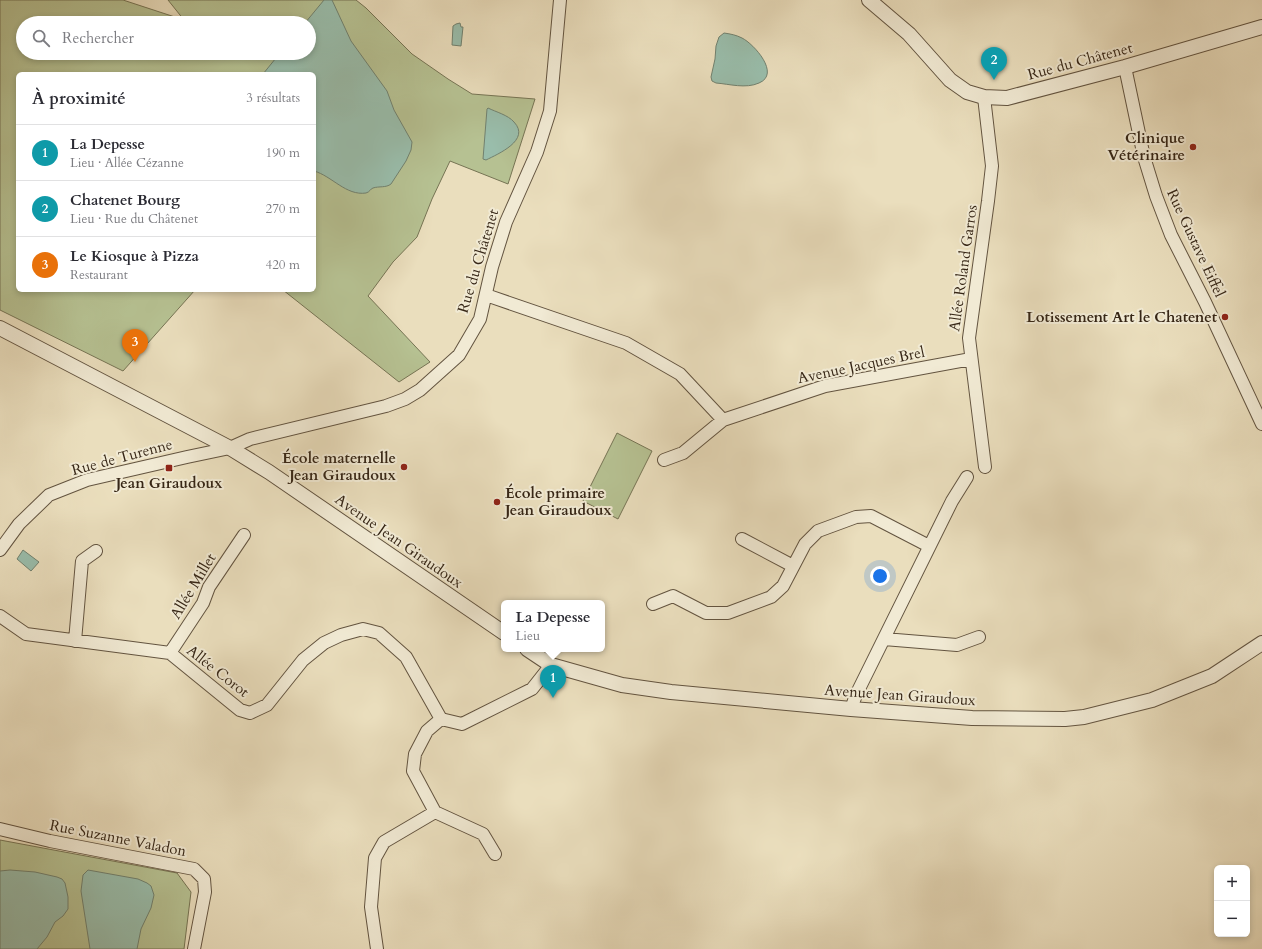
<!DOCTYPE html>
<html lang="fr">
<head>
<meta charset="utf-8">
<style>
	body { margin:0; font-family:Cardo,serif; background:#f2f2f3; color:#2b2b33 }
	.controls { position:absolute; right:12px; bottom:12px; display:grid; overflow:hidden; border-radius:6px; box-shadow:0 2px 6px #0003 }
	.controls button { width:36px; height:36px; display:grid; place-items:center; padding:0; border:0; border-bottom:1px solid #e1e1e2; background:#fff; color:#2b2b33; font:20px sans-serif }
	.you { position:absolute; left:880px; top:576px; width:14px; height:14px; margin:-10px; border:3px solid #fff; border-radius:50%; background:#1a73e8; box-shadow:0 0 0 6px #1a73e833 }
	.badge { display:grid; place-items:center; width:26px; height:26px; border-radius:50%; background:#7c3aed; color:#fff; font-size:13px; font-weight:700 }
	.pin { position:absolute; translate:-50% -33px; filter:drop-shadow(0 1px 2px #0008) }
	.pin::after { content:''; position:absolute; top:21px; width:14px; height:12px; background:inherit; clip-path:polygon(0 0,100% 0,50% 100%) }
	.popup { position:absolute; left:501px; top:600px; width:104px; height:52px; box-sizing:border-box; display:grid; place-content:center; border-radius:6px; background:#fff; filter:drop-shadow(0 1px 3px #0005); font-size:13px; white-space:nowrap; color:#7c7c81 }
	.popup b { font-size:15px; color:#2b2b33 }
	.popup::after { content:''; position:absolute; left:50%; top:100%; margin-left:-8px; border:8px solid transparent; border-top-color:#fff }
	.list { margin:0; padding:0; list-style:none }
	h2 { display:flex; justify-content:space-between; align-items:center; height:52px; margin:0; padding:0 16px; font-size:17px }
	h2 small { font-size:13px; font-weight:400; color:#7c7c81 }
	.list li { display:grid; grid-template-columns:26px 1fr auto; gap:12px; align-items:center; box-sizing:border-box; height:56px; padding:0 16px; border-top:1px solid #e1e1e2 }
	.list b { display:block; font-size:15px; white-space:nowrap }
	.list p { margin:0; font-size:13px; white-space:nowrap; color:#7c7c81 }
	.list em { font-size:13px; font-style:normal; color:#7c7c81 }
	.icon { flex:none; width:22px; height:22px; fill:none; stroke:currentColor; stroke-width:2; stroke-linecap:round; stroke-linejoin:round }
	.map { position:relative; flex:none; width:1262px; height:949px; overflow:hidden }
	.search { position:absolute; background:#fff; box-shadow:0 2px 6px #0003; left:16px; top:16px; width:300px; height:44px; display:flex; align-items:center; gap:10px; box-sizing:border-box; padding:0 14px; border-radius:22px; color:#7c7c81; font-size:15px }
	.panel { position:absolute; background:#fff; box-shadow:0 2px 6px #0003; left:16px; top:72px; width:300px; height:220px; border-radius:6px }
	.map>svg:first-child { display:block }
</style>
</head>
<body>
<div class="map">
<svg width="1262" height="949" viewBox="0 0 1262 949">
	<rect width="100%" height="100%" fill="#eadebd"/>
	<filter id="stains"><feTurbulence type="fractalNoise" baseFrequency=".005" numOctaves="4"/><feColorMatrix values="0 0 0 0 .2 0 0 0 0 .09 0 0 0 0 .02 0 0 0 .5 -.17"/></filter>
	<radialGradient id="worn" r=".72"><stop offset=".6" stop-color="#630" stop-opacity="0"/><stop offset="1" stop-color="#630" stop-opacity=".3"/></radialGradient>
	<!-- green -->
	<path fill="#b6c192" stroke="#767454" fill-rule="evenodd" d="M0 0H123L184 20 168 0H356L366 8 412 54 448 79 472 94 535 99 508 184 450 161 432 199 417 237 393 262 368 296 430 362 399 382 283 290H314V74H18V290H195L123 371 0 310ZM23 23H309V53H23Z
		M617 433 652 451 618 519 583 501Z
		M0 840 177 873 191 892 184 949H0Z"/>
	<!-- water -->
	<path fill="#99bdab" stroke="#71816f" d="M324 0H332L351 41 387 91 394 110 412 142 411 150 406 161 391 184C386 188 379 186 373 188 370 189 370 192 366 193 346 196 332 176 314 171V74H263L280 53H309V23H305Z
		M460 23 461 27H463L461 46 452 45 453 26 456 24Z
		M724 33C731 34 736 35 742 38 754 44 781 74 759 83 746 89 729 84 716 83L712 81 711 77 715 59 716 46 719 37Z
		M488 108C496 112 508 115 514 122 531 140 498 154 486 160L483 159 487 109Z
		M23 550 39 562 31 571 17 559Z
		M10 870 35 872 57 877 62 879 65 883 68 897V909L63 916 55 922 47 937 37 949H0V871Z
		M88 870 138 879 147 883 151 886 154 895 151 908 141 929 137 949H90L81 891 83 875Z"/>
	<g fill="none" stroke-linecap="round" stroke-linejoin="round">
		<defs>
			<path id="minor" d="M1125 67 1144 157 1156 196 1171 235 1205 302 1262 424
				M984 97 992 166 988 201 969 338 985 467
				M486 295 626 343 680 374 723 420 825 386 971 359
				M664 460 683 453 723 420
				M742 539 793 566
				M0 550 19 524 49 495 87 480 187 457 230 448 250 439 386 406 405 399 420 390 459 355 480 319 492 267 506 222 537 152 550 111 560 0
				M653 604 673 596 706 613H728L771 597 783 586 805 544 818 531 856 517 871 516 929 546
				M0 616 26 634 170 653 240 710 250 713 267 705 303 660 324 643 341 635 363 629 379 633 406 657 441 719
				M884 639 957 645 979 637
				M75 641 82 561 96 551
				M170 653 203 603 209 587 244 535
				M851 709 856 695 952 501 967 477
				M435 812 483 834 495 854
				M0 829 50 841 194 869 204 879 205 892 194 949
				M377 949 371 907 375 858 384 842 435 812 413 771 415 754 427 731 441 719 462 724 532 689 551 665"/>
			<path id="tertiary" d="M869 0 909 34 950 80 967 92 984 97 1007 98 1125 67 1262 27
				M0 328 230 448 269 472 504 633
				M527 649 551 665 622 685 671 692 851 709 972 718 1065 719 1084 717 1152 700 1212 676 1262 643"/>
		</defs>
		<!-- minor casing -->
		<use href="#minor" stroke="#635440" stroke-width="14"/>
		<!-- tertiary casing -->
		<use href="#tertiary" stroke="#635440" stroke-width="16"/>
		<!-- minor -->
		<use href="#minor" stroke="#f1ead4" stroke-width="12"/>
		<!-- tertiary -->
		<use href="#tertiary" stroke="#f1ead4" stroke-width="14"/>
	</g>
	<!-- markers -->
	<g fill="#8f2418" stroke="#f1ead4" stroke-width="1.5">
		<circle cx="1193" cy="147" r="4"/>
		<circle cx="1225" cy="317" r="4"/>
		<circle cx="404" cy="467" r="4"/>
		<rect x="165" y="464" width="8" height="8" rx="2"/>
		<circle cx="497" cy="502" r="4"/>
	</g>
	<g text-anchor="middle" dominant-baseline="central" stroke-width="4" stroke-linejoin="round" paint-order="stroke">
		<!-- street labels -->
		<g font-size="15" fill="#362616" stroke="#f1ead4">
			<text transform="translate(1080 61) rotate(-15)">Rue du Châtenet</text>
			<text transform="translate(1196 243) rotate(65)">Rue Gustave Eiffel</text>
			<text transform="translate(478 261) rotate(-73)">Rue du Châtenet</text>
			<text transform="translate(963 268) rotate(-82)">Allée Roland Garros</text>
			<text transform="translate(861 365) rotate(-12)">Avenue Jacques Brel</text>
			<text transform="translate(122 457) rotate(-15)">Rue de Turenne</text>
			<text transform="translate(399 541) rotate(35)">Avenue Jean Giraudoux</text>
			<text transform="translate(193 586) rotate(-59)">Allée Millet</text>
			<text transform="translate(218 671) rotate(38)">Allée Corot</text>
			<text transform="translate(900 695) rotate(4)">Avenue Jean Giraudoux</text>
			<text transform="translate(118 838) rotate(11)">Rue Suzanne Valadon</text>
		</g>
		<!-- poi labels -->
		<g font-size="15" font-weight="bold" fill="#362616" stroke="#f1ead4" text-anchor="end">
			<text x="1185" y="138">Clinique<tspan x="1185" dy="17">Vétérinaire</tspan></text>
			<text x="1217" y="317">Lotissement Art le Chatenet</text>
			<text x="396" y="458">École maternelle<tspan x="396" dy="17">Jean Giraudoux</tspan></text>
			<text x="169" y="483" text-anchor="middle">Jean Giraudoux</text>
			<text x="505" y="493" text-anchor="start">École primaire<tspan x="505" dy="17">Jean Giraudoux</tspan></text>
		</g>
	</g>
	<rect width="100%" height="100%" filter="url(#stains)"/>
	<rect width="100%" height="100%" fill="url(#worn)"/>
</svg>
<div class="controls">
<button>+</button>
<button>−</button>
</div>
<div class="you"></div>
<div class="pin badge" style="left:553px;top:698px;background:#0f9aa8">1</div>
<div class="popup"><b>La Depesse</b>Lieu</div>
<div class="pin badge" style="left:994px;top:80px;background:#0f9aa8">2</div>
<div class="pin badge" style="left:135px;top:362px;background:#e8710a">3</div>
<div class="search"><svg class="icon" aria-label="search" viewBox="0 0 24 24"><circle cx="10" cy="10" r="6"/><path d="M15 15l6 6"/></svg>Rechercher</div>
<section class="panel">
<h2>À proximité<small>3 résultats</small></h2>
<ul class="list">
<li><span class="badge" style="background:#0f9aa8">1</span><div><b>La Depesse</b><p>Lieu · Allée Cézanne</p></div><em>190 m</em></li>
<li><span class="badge" style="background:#0f9aa8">2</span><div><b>Chatenet Bourg</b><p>Lieu · Rue du Châtenet</p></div><em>270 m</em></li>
<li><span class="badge" style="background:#e8710a">3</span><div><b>Le Kiosque à Pizza</b><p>Restaurant</p></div><em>420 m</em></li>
</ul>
</section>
</div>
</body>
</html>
